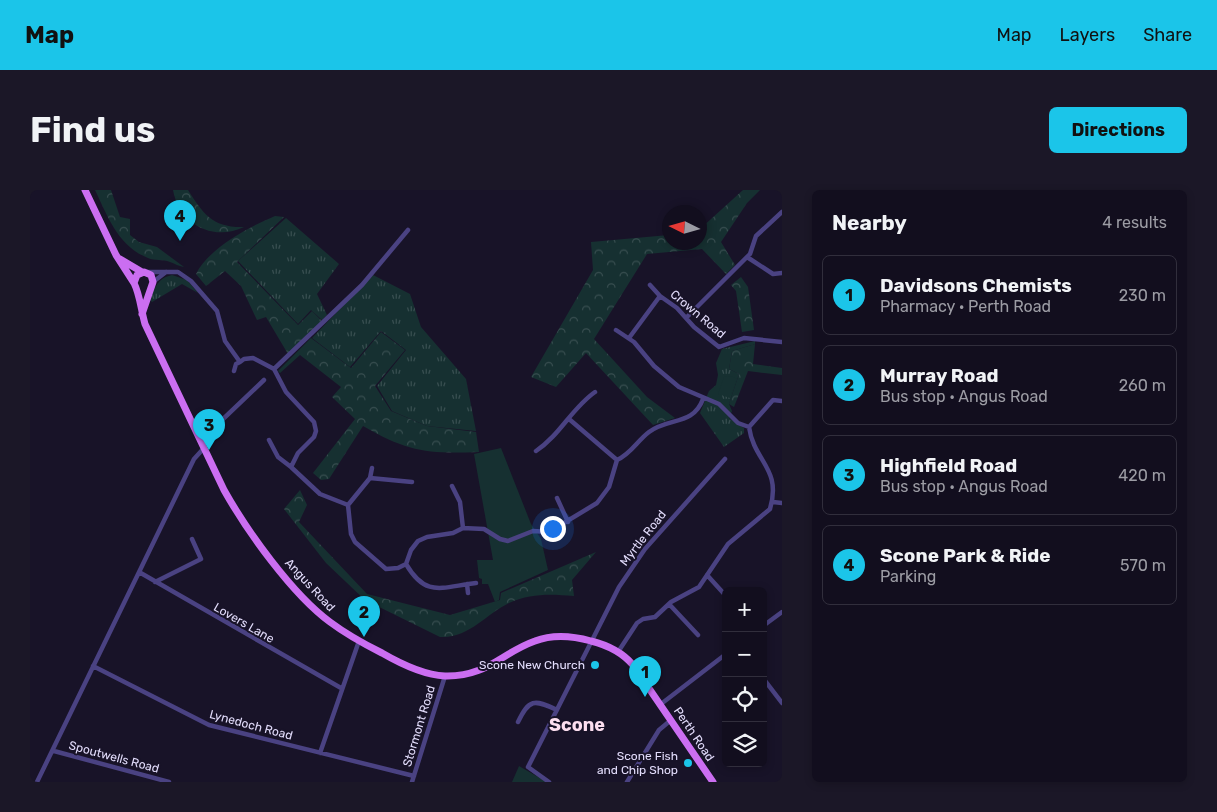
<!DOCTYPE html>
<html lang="en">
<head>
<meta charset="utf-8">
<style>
	body { margin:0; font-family:Rubik,sans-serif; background:#1b1727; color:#f1f3f6 }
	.controls { position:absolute; right:15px; bottom:15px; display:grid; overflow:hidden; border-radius:8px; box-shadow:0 2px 8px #0003 }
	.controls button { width:45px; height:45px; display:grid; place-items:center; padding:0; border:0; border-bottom:1px solid #312e3c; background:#120e1e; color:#f1f3f6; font:25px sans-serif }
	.compass { position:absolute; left:632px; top:15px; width:45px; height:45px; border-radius:50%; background:#120e1e; box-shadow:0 2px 8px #0003; rotate:275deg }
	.you { position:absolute; left:522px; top:338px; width:18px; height:18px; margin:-12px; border:4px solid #fff; border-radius:50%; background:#1a73e8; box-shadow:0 0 0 8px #1a73e833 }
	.badge { display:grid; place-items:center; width:32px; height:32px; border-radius:50%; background:#1bc5e9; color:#111; font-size:16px; font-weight:700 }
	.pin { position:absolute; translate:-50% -41px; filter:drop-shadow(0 1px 2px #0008) }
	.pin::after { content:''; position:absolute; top:26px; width:18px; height:15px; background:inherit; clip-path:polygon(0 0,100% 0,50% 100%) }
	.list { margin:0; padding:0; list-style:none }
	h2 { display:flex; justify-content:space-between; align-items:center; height:65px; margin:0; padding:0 20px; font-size:21px }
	h2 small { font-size:16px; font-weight:400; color:#9c9ca4 }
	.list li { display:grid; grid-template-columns:32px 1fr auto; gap:15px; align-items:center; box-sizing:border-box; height:80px; margin:0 10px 10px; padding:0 10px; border:1px solid #312e3c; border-radius:8px }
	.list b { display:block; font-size:19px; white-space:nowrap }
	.list p { margin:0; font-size:16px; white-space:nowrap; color:#9c9ca4 }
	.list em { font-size:16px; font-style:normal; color:#9c9ca4 }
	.icon { flex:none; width:28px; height:28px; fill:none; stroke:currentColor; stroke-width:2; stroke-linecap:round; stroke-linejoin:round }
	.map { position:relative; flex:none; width:752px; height:592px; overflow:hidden; border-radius:8px }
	header { display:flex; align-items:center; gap:30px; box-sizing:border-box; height:70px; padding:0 25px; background:#1bc5e9; color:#111 }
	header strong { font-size:24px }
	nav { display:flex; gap:28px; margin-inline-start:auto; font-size:18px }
	.intro { display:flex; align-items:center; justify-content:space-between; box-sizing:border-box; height:120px; padding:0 30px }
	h1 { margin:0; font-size:35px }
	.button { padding:12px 22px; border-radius:8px; background:#1bc5e9; color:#111; font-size:18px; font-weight:700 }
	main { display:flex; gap:30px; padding:0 30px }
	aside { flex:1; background:#120e1e; border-radius:8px; box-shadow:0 2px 8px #0003 }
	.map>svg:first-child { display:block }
</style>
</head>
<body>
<header>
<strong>Map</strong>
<nav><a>Map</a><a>Layers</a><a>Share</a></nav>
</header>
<div class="intro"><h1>Find us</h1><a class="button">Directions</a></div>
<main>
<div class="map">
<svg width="752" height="592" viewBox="0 0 752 592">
	<defs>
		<pattern id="grass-tufts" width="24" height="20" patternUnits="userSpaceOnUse" patternTransform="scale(1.25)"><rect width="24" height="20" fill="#163031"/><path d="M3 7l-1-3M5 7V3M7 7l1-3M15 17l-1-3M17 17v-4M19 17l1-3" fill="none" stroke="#384e50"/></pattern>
		<pattern id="forest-crowns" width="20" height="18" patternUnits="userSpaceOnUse" patternTransform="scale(1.25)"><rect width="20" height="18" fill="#163031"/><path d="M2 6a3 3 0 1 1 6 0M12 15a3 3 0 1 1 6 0" fill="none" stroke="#384e50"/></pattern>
	</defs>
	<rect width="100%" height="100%" fill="#181328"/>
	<!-- grass -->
	<path fill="url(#grass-tufts)" d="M256 28 309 74 287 104 297 125 292 130 281 120 268 134 208 71Z
		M142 85 157 90 168 103 152 94 122 112 120 110C125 97 128 88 142 85Z
		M343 85 380 104 391 137 436 189 446 241 397 236 362 221 347 196 376 160 351 141 320 177 282 148Z
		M725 151V154L702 161 699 179 709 184 699 214 702 221 699 228 714 238V243L694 257 670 223 679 201 686 195 688 185 686 173 692 159Z"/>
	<!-- forest -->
	<path fill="url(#forest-crowns)" d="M65 0H81L90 27 100 29V45L109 52 127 57 154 77C148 76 146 74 140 72 133 69 125 71 118 68 88 56 78 27 65 0Z
		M143 0H158C173 24 183 38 214 37 183 52 149 34 143 0Z
		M713 0H730L717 13 691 52 705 75 696 84 672 59 617 64 564 149 617 207 645 228 623 235 556 163 526 197 501 187 563 80 561 52 639 45 640 52H670V39Z
		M245 26 254 27 207 72 268 135 282 121 292 131 258 164 236 127 227 130 211 96 195 81 176 96 166 84C178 59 219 37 245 26Z
		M711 87 718 97 724 140 712 142 706 101 701 95Z
		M351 142 375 160 345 196 361 221 397 236 446 242 449 262C398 264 378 262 333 236L299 289 291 290 283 283 325 229 302 207 311 197 270 165 250 183 248 181 281 148 321 178Z
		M725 154 723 174 752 178V185L718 181 704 217 699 214 709 184 699 179 702 161Z
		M270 300 277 315 269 332 337 404 420 425 470 410 471 403 566 362 542 390 544 406C521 404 501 403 479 413 456 424 438 449 410 447L335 410 296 373 254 319Z"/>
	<!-- park -->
	<path fill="#163031" d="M701 186 707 189 700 208 688 204 694 187Z
		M471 258 501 334 511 349 518 380 470 402 469 410 465 412 458 394H452V389L449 388 447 370H463L444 264Z
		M489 576 515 591V592H482Z"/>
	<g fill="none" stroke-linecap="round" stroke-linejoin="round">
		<!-- street -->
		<path stroke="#4a4282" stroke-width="4.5" d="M717 67 743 84 752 83
			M117 82H148L161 91 187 121 195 151 210 172 214 169 223 168 244 179 256 202 284 232 286 241 284 247 268 263 261 277 290 304 318 315 321 344 325 352 356 379 368 378 376 374 381 360 388 351 397 347 423 343 433 338 454 339 470 349 478 351 503 341 519 342 567 313 579 297 587 270C601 264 607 251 619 242 639 227 663 236 673 209
			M123 92 136 82
			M630 106 647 118 664 137 689 157 714 148 752 152
			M657 127 720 64 726 46 752 22
			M586 140 604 152 624 176 649 197 689 214 708 233 719 237
			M599 148 630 106 620 95
			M244 179 332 95 378 40
			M204 181 206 174 210 172
			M539 229 587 270
			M239 250 248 267 261 277
			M170 251 234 190
			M506 261C530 245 542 218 565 202
			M340 288 342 278
			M422 296 430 312 433 338
			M527 308 538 332
			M743 312 752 313
			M318 315 340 288 382 292
			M376 374C396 408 411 397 446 393
			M109 382 311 498
			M677 385 696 406
			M125 392 171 369 162 349
			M437 394 438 403
			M639 414 668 445
			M733 436 752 422
			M588 462 607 433 613 429 625 427 641 412 669 397 698 354 740 319C752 278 724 272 719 237L743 210 752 211
			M63 476 179 535 384 586
			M733 488 752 513
			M631 514 696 464
			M488 532C499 509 504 509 527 520
			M24 561 139 592
			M290 563 329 451
			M7 592 164 269 174 258
			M382 592 415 486
			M519 592 498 577 589 397 615 359 695 269
			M597 592 629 540 641 530"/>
		<!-- primary -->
		<path stroke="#cb6ef1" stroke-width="7" d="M55 0 86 65 104 93
			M90 69 112 82
			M112 124 123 92 121 85 114 82 107 85 104 93C110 105 111 120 115 134L194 300C217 341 262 404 300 432 316 444 334 454 352 463 371 474 393 485 415 486 457 487 471 463 505 451 523 444 543 446 561 451 577 455 592 462 603 475L683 592"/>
	</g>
	<!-- markers -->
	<g fill="#1bc5e9" stroke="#181328" stroke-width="2">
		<circle cx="565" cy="475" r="5"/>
		<circle cx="658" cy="573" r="5"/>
	</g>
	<g text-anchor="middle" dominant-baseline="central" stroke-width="4" stroke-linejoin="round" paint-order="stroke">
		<!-- street labels -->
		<g font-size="12" fill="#e3ddfc" stroke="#181328">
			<text transform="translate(668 124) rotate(40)">Crown Road</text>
			<text transform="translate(613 348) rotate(-52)">Myrtle Road</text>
			<text transform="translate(280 395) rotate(47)">Angus Road</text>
			<text transform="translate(214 433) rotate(30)">Lovers Lane</text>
			<text transform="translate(221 535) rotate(15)">Lynedoch Road</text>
			<text transform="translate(389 536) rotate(-73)">Stormont Road</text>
			<text transform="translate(664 544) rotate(56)">Perth Road</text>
			<text transform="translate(84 567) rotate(15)">Spoutwells Road</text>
		</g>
		<!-- poi labels -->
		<g font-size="12" fill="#e3ddfc" stroke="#181328" text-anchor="end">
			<text x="555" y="475">Scone New Church</text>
			<text x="648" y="566">Scone Fish<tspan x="648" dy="14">and Chip Shop</tspan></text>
		</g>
		<!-- district labels -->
		<g font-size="18" font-weight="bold" fill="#fcdeef" stroke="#181328">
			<text x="547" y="535">Scone</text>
		</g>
	</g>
</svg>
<div class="controls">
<button>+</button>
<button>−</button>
<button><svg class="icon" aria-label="locate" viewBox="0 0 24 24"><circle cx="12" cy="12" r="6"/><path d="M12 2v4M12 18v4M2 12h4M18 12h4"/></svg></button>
<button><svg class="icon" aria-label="layers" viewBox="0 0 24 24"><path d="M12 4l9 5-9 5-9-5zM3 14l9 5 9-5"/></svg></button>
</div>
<svg class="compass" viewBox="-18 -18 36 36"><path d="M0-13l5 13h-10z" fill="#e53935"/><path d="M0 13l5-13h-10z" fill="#9c9ca4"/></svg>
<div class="you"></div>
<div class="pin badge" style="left:615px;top:507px">1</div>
<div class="pin badge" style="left:334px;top:447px">2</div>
<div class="pin badge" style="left:179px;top:260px">3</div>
<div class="pin badge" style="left:150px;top:51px">4</div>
</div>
<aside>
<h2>Nearby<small>4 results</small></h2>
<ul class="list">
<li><span class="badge">1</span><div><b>Davidsons Chemists</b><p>Pharmacy · Perth Road</p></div><em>230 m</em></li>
<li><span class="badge">2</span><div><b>Murray Road</b><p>Bus stop · Angus Road</p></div><em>260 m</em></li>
<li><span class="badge">3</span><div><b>Highfield Road</b><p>Bus stop · Angus Road</p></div><em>420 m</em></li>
<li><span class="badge">4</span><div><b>Scone Park &amp; Ride</b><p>Parking</p></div><em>570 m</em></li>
</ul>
</aside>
</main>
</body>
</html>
